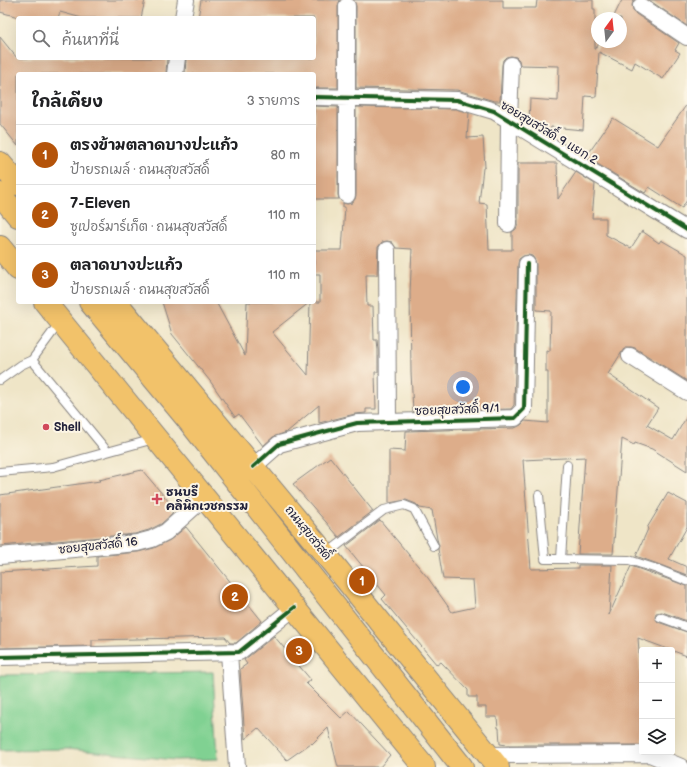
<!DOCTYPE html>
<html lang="th">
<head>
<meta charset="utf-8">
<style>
	body { margin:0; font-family:"Balsamiq Sans","Playpen Sans Thai",sans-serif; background:#f2f2f2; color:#202124 }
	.controls { position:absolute; right:12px; bottom:12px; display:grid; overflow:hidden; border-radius:4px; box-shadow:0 4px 16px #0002 }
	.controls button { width:36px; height:36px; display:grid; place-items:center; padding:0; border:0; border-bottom:1px solid #e0e0e0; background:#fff; color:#202124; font:20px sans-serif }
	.compass { position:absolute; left:591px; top:12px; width:36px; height:36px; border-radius:50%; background:#fff; box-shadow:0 4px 16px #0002; rotate:15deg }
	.you { position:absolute; left:463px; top:387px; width:14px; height:14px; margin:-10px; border:3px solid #fff; border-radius:50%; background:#1a73e8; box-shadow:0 0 0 6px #1a73e833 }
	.badge { display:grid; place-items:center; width:26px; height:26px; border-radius:50%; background:#b45309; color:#fff; font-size:13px; font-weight:700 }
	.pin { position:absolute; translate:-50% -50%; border:2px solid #fff; box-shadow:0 1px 4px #0006 }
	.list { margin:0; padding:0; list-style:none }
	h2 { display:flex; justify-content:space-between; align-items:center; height:52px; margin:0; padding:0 16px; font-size:17px }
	h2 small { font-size:13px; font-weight:400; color:#757577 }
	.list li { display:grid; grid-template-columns:26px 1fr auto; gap:12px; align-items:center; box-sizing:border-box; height:60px; padding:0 16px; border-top:1px solid #e0e0e0 }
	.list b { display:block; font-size:15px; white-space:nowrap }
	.list p { margin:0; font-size:13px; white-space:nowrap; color:#757577 }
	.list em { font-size:13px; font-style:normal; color:#757577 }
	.icon { flex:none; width:22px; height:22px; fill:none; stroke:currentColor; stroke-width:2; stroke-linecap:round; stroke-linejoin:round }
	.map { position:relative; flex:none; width:687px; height:767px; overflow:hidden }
	.search { position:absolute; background:#fff; box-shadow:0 4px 16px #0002; left:16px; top:16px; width:300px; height:44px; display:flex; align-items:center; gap:10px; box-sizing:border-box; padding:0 14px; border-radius:4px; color:#757577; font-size:15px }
	.panel { position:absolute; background:#fff; box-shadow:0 4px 16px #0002; left:16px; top:72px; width:300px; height:232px; border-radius:4px }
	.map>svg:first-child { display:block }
</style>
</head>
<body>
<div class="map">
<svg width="687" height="767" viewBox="0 0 687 767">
	<rect width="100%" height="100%" fill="#fcf5e5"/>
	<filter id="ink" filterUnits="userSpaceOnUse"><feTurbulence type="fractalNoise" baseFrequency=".025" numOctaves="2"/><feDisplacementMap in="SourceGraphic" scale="8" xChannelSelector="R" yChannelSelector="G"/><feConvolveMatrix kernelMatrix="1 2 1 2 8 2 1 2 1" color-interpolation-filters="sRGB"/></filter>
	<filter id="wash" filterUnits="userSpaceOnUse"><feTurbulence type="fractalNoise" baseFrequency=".012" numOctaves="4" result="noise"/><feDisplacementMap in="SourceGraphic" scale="16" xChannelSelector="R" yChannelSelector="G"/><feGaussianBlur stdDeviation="0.9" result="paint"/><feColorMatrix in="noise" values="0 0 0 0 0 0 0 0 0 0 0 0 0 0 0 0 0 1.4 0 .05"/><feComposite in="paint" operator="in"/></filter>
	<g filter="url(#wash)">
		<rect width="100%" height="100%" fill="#efe5c7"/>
		<!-- green -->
		<path fill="#80d192" stroke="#517a66" d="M213 672 218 759 175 760 67 749 0 750V675Z"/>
		<g id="blocks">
			<!-- building -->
			<path fill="#ddad8a" d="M0 0H145L141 18H82L60 12 58 18H22L0 12Z
				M201 0H340L338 6V88H314V74H185L186 58H314V18H198Z
				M354 0H503V8H536L537 0H593V9H595V50L600 42H621V18H613L622 0H634L632 5 633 10 636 14 679 43 675 50 680 53 663 79 635 62 632 69 599 52 596 97 585 96 583 130 551 127 550 131 541 129 529 122 530 99 558 101 559 66 520 65 519 60 516 57 511 56 506 57 503 60 502 65 500 101H494L457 90 356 88V6Z
				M649 0H687V26Z
				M0 37 17 58H167L166 74H18V146L0 124Z
				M687 104V200L682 208 649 187 645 193 586 157 613 118 658 146Z
				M314 106 338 107V195L339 199H314Z
				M356 107 456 109 469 113 467 138 483 137 485 167 483 168 479 203 487 204 489 250H512V232L516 229 518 224V163H557L558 199 576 172 595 184 592 218H606V235L631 248 642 231 659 243 661 240 687 255V381L635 348 631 347H625L608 374 658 408 647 425 673 440 687 416V471L652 449 635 443 634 445 622 439 613 554H578L585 457 523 460 531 569 578 568V565H612L609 615 631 566 687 586V621L662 612 656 613 655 618 658 622 687 632V656L638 638 642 693V745H507L500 744 499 728H498L497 717H486V707H477V697H468V690L441 662 437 665 382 599 386 595 346 546 380 520 428 578 452 612 475 607 473 580 443 579 438 549 439 546 437 539 432 510 420 508 416 504 406 500 389 503V450L405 451 406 431 515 428 521 425 525 421 548 423V372H546V350L550 351 551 311 536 310V264L535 260 532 256 528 255 523 256 519 259 518 264 514 405 511 409 413 412 411 372 410 293 412 249 396 248 392 242 387 241 382 242 378 247 377 275H366L367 306H373L374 340H377L378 350V372H375L376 409H366V413L355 414 319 423V405L287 432 273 437 263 446 239 414 235 417 210 381 172 334 162 302H216L245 356 247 302H310L272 332 308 375 310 302H320V274H314V250H342L345 207H343V203L347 204 352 203 355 199 356 195Z
				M330 457 373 511 339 537 293 484Z
				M142 470 170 503 167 505 173 513 161 524 149 530 135 534 0 546V495L100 481 99 480Z
				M668 493 687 503V527L669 559 687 567V575L636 556 648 529 647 528Z
				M186 527 262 621 236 643H230L225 637 92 640V646L0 648V572L97 566V556L138 552 154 548 170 540Z
				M274 636 311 680 306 683 341 718 349 711 390 755 380 767H338L328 728 312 744 311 743 287 760 258 728 245 739 240 669 247 664 244 660Z"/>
		</g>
	</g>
	<g filter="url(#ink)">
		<use href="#blocks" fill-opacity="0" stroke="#888481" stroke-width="1"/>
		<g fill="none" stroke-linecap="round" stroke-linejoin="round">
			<defs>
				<path id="lane" d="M32 360 107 451
					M0 380 21 365 32 360 60 322
					M567 465 561 559 629 560 657 569 687 581
					M0 472 53 467 154 439
					M539 495 545 559H561
					M326 554 384 510 404 505 414 509 434 546
					M660 617 687 627"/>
				<path id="street" d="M641 6 687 37
					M183 18 186 0
					M175 74 177 58
					M314 97 457 100 494 111 687 230
					M347 195V6
					M508 224 509 120 511 65
					M387 250 388 422
					M630 356 687 392
					M253 467 279 444 357 423 515 418 524 409 527 264
					M0 556 137 543 152 539 166 532 205 497
					M229 653 237 767
					M0 657 239 652 295 607
					M487 755 650 754 681 767"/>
				<path id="primary" d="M0 163 18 184
					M0 194 18 216
					M0 247 18 269
					M45 302 424 767
					M90 302 188 420 462 767
					M116 302 326 555 498 767"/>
			</defs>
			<!-- lane casing -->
			<use href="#lane" stroke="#888481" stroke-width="10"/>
			<!-- street casing -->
			<use href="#street" stroke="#888481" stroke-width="18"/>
			<!-- primary casing -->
			<use href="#primary" stroke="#888481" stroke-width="24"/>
			<!-- lane -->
			<use href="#lane" stroke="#fff" stroke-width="8"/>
			<!-- street -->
			<use href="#street" stroke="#fff" stroke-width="16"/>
			<!-- primary -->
			<use href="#primary" stroke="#f2c26a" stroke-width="22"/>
			<defs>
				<path id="cycleway" d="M314 97 457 100 494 111 687 230
					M253 467 279 444 357 423 515 418 524 409 527 264
					M0 657 239 652 295 607"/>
			</defs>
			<!-- cycleway casing -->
			<use href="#cycleway" stroke="#fcf5e5" stroke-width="6"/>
			<!-- cycleway -->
			<use href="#cycleway" stroke="#1b5e20" stroke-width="4"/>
		</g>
	</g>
	<!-- markers -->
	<g fill="#d1495b" stroke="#fcf5e5" stroke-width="1.5">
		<circle cx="46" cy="427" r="4"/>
		<path d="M155 493h4v4h4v4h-4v4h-4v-4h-4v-4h4z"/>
	</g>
	<g text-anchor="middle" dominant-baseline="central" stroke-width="4" stroke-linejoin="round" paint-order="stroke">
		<!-- street labels -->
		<g font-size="12" fill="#22223b" stroke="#fcf5e5">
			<text transform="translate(549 133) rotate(31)">ซอยสุขสวัสดิ์ 9 แยก 2</text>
			<text transform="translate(457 410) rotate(-2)">ซอยสุขสวัสดิ์ 9/1</text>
			<text transform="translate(308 533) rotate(51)">ถนนสุขสวัสดิ์</text>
			<text transform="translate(98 546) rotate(-6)">ซอยสุขสวัสดิ์ 16</text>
		</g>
		<!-- poi labels -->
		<g font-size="12" font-weight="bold" fill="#22223b" stroke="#fcf5e5" text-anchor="start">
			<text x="54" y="427">Shell</text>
			<text x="166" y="492">ธนบุรี<tspan x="166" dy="14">คลินิกเวชกรรม</tspan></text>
		</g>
	</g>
</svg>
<div class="controls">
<button>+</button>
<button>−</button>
<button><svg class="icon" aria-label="layers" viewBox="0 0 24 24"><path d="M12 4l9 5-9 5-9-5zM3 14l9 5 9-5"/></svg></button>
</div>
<svg class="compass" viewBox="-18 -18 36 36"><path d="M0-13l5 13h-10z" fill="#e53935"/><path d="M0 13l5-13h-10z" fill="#757577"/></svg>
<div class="you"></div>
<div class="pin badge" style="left:362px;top:581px">1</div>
<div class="pin badge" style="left:235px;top:597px">2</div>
<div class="pin badge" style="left:299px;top:651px">3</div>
<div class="search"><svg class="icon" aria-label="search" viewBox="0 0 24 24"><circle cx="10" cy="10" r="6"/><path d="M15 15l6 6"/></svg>ค้นหาที่นี่</div>
<section class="panel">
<h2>ใกล้เคียง<small>3 รายการ</small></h2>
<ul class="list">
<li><span class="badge">1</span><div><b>ตรงข้ามตลาดบางปะแก้ว</b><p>ป้ายรถเมล์ · ถนนสุขสวัสดิ์</p></div><em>80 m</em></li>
<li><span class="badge">2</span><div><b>7-Eleven</b><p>ซูเปอร์มาร์เก็ต · ถนนสุขสวัสดิ์</p></div><em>110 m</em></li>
<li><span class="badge">3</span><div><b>ตลาดบางปะแก้ว</b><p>ป้ายรถเมล์ · ถนนสุขสวัสดิ์</p></div><em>110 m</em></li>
</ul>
</section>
</div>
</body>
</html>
